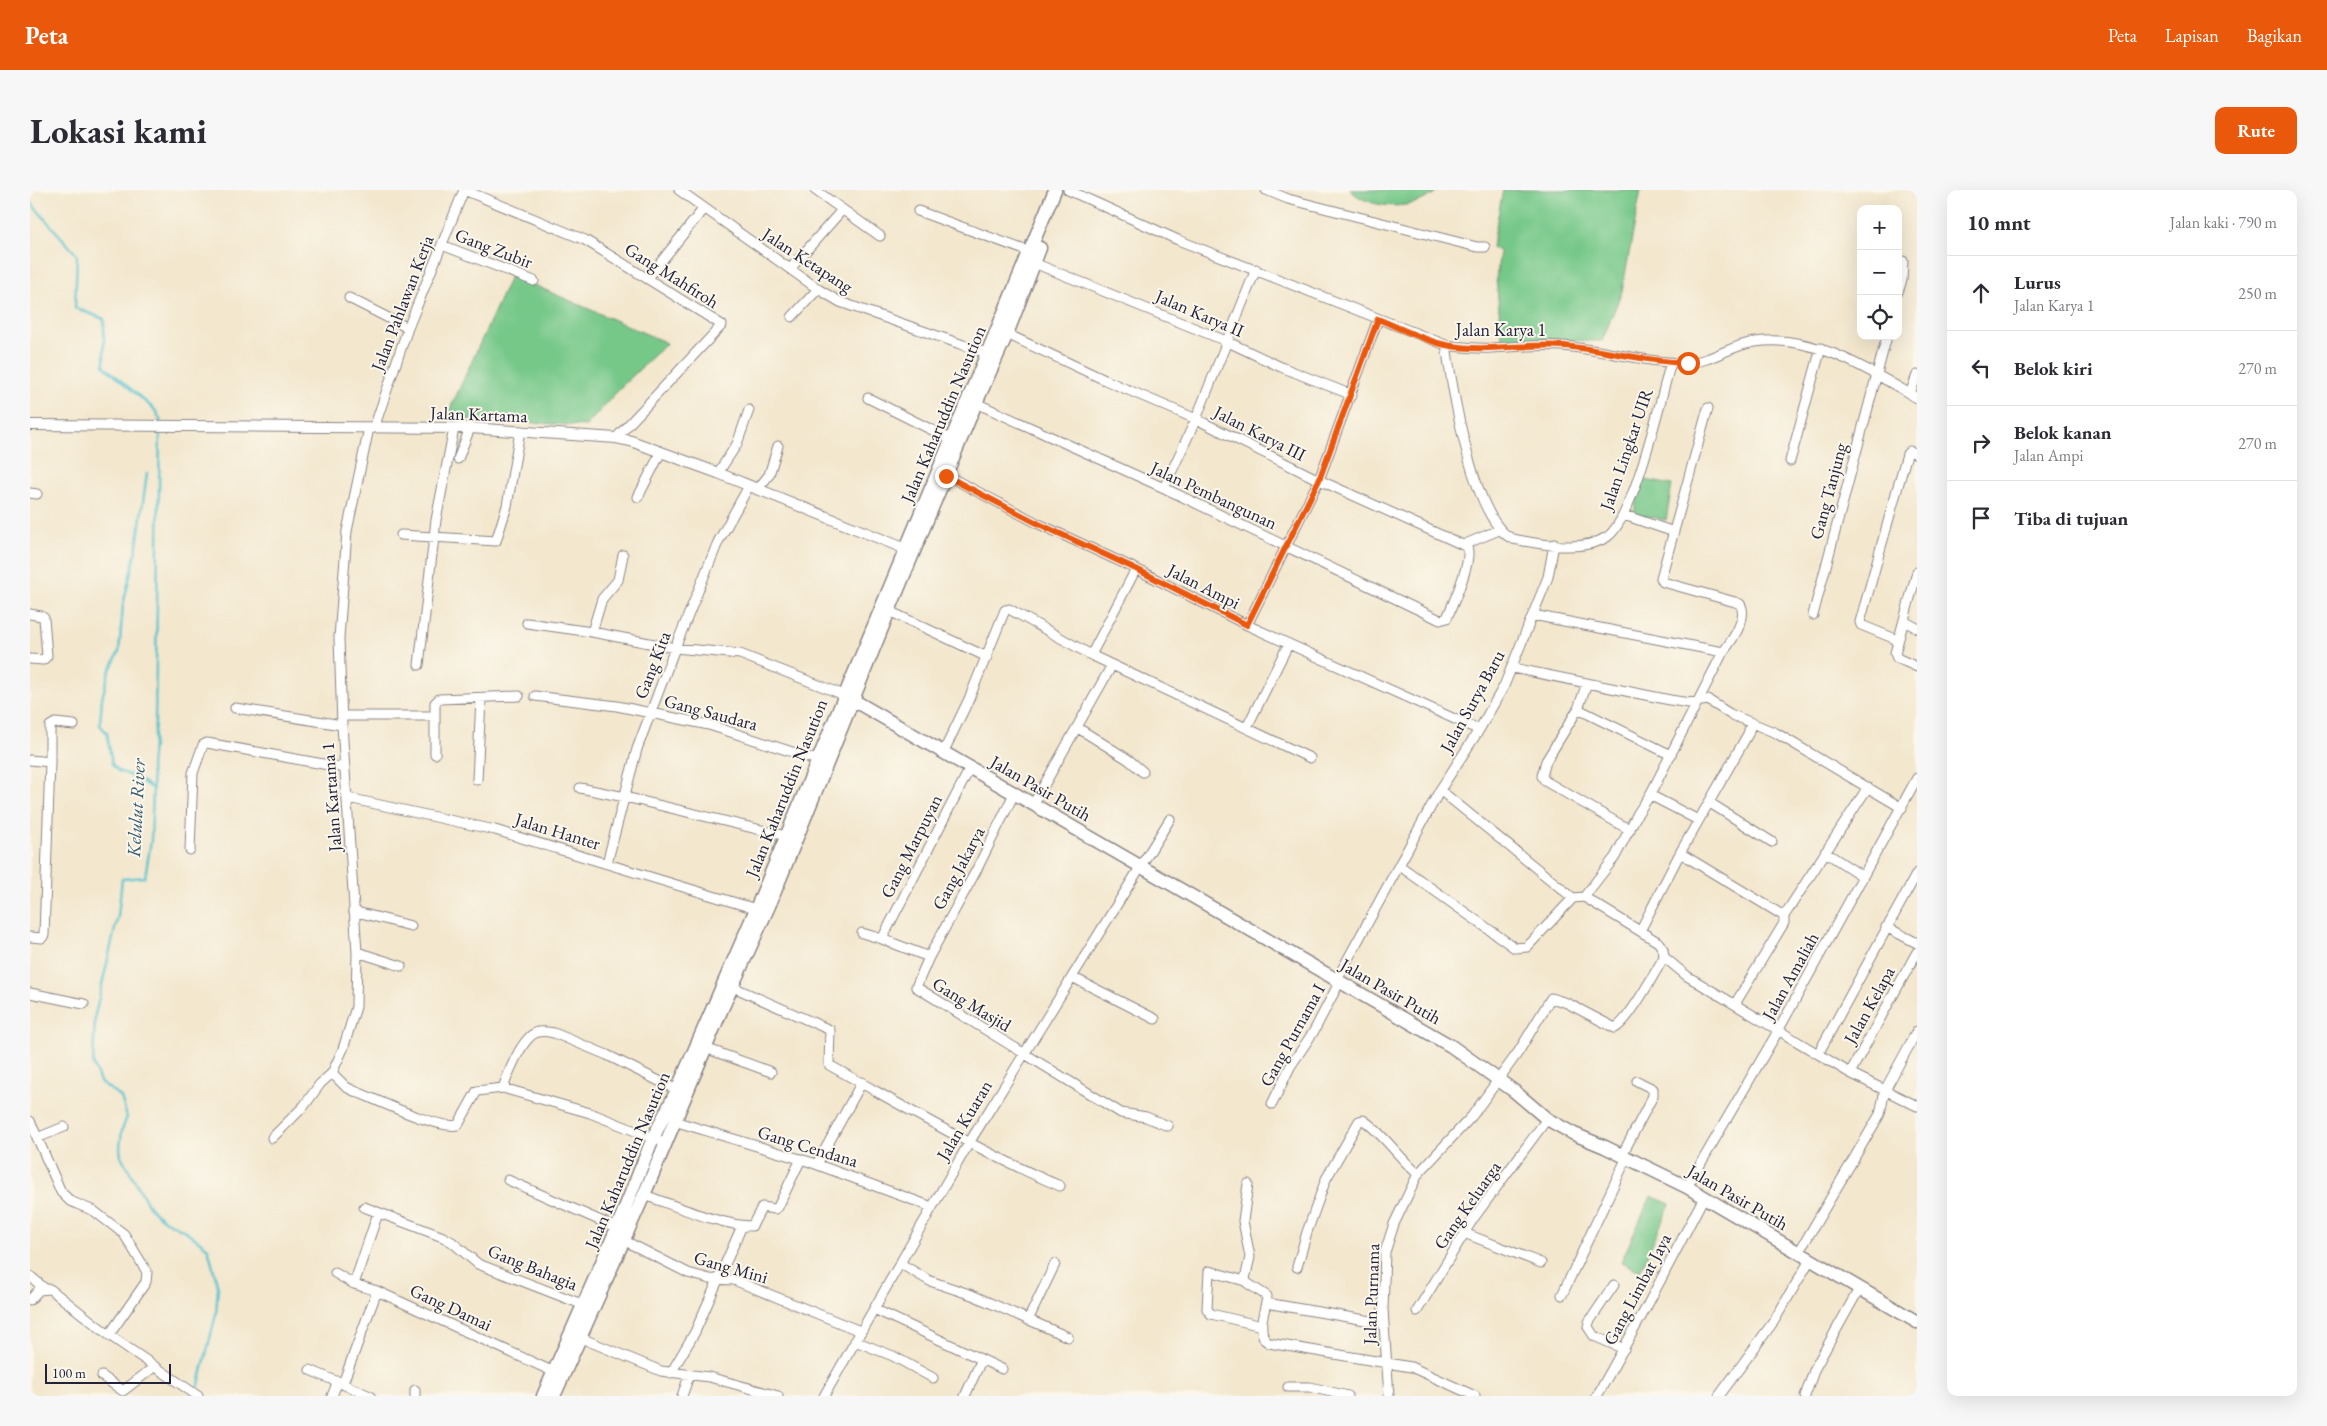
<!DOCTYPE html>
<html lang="id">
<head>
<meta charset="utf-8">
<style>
	body { margin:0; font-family:"EB Garamond",serif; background:#f7f7f7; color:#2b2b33 }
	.controls { position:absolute; right:15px; top:15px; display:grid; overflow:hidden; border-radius:10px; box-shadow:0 5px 20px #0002 }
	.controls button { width:45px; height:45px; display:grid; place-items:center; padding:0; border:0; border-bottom:1px solid #e1e1e2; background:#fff; color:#2b2b33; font:25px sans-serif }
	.scale { position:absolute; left:15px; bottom:12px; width:126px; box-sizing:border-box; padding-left:5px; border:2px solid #22223b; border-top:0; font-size:14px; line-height:18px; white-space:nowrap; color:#22223b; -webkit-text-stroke:4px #fbf7ec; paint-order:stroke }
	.stop { position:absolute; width:15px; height:15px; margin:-11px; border:4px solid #ea580c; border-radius:50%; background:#fff }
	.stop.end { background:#ea580c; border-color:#fff; box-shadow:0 1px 5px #0008 }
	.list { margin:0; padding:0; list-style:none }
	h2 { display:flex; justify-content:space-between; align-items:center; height:65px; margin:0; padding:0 20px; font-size:21px }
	h2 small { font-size:16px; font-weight:400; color:#7c7c81 }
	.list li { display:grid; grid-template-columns:32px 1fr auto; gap:15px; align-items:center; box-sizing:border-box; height:75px; padding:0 20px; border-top:1px solid #e1e1e2 }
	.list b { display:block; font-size:19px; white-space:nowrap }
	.list p { margin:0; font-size:16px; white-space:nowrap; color:#7c7c81 }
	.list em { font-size:16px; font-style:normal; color:#7c7c81 }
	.icon { flex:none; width:28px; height:28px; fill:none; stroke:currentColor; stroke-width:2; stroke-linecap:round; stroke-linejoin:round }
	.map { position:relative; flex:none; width:1887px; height:1206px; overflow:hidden; border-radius:10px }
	header { display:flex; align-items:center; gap:30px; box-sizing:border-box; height:70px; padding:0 25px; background:#ea580c; color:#fff }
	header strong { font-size:24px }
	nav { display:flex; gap:28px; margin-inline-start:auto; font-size:18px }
	.intro { display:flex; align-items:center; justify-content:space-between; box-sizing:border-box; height:120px; padding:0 30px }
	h1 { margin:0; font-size:35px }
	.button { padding:12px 22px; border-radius:10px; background:#ea580c; color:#fff; font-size:18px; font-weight:700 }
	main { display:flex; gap:30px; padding:0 30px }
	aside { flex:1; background:#fff; border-radius:10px; box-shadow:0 5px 20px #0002 }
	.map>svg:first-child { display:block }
</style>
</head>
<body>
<header>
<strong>Peta</strong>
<nav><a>Peta</a><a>Lapisan</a><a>Bagikan</a></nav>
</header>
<div class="intro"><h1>Lokasi kami</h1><a class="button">Rute</a></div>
<main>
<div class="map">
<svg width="1887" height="1206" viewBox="0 0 1887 1206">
	<rect width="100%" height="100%" fill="#fbf7ec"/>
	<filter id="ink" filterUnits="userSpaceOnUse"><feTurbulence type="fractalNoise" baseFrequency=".02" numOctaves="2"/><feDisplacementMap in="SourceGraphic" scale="10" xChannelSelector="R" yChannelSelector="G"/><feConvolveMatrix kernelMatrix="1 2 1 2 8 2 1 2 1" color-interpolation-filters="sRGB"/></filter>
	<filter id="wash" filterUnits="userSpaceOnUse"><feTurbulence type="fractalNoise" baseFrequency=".0096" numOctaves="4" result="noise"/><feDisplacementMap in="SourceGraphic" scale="20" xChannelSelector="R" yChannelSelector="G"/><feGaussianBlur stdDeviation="1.12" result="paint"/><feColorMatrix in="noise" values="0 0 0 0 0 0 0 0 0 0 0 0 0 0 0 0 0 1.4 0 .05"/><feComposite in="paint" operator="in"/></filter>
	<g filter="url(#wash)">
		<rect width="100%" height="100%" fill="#f3e7cd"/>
		<!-- green -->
		<path fill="#76c889" stroke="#4c7562" d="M1320 0H1408C1387 21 1341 21 1320 0Z
			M1473 0H1611L1592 101 1572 151 1472 149 1466 89 1470 62 1462 57Z
			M481 85 637 153 592 196 556 236 416 228Z
			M1610 289 1642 295 1636 330 1604 324Z
			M1621 1006 1640 1014 1610 1081 1591 1072Z"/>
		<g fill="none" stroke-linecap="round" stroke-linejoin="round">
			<!-- stream -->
			<path stroke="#55c1ce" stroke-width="2.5" d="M0 12 47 65 45 118 74 129V176L125 220 130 229V234
				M130 239 125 532 121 577 123 599 121 651 115 687 92 689 88 726 65 825 63 874 70 892 91 907 97 927 92 940 90 957 91 966 120 1018 134 1030 157 1042 178 1058 188 1097 186 1124 169 1194 165 1202
				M117 283 107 356 93 415 89 462 79 482 72 508 70 535 77 543 82 574 88 581 105 587 123 599"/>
		</g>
	</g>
	<g filter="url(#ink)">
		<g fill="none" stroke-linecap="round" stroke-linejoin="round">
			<defs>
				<path id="minor" d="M434 0 555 50 692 135 586 248
					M649 0 788 99 810 112 959 164
					M785 0 850 46
					M1038 0 1148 50 1416 155C1431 157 1446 159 1461 158 1485 157 1510 154 1533 156 1574 160 1617 173 1657 173 1681 172 1701 155 1725 152 1783 143 1839 180 1887 208
					M1236 0 1258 9 1447 57H1455
					M888 21 1000 62
					M412 55 504 91
					M1004 73 1196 151 1251 177 1322 205
					M760 79 812 20
					M618 88 674 18
					M1868 102 1872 90 1873 71
					M319 108 378 138
					M762 127 788 99
					M977 144 1075 190 1166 229 1289 290 1433 355 1469 340
					M1416 155C1422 196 1443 332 1483 349 1510 354 1552 363 1577 347 1604 329 1631 207 1641 172
					M1880 204 1887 185
					M838 208 920 249
					M946 213 1134 298 1410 430 1417 428C1423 413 1443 371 1437 357L1433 355
					M344 238 378 138 434 0
					M428 269 440 238
					M1760 271 1791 158
					M688 283 707 254 719 220
					M916 285 1009 334 1106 379 1217 435 1449 540
					M1134 298 1166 229 1226 79
					M727 300 739 285 748 256
					M0 303 7 304
					M608 307 631 262
					M1594 325 1644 342
					M371 345 466 351 477 316 490 241
					M1887 382 1865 463 1867 468 1887 477
					M859 421 957 467
					M0 424 11 426 14 428 17 466 13 470 0 469
					M1503 425 1693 462
					M1783 425 1857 146
					M1874 431 1887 438
					M497 433 562 442 645 458 710 464 814 505
					M1217 435 1289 290 1348 129
					M562 442 572 409 588 390 593 365
					M1868 450 1831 435 1830 432 1877 264 1880 261 1887 264
					M1061 465 1106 379
					M389 475 406 330 424 238
					M1483 478 1640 510 1659 513 1678 510 1700 524 1746 543 1872 618
					M1557 493 1548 519 1516 571 1512 586 1515 591 1600 640
					M505 506 587 516 679 535 787 570
					M205 518 312 535
					M1548 519 1641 565
					M312 526H405V513L409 509 489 506
					M1217 537 1258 455
					M1048 538 1099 570 1113 582
					M913 563 939 509 975 420 979 419 1061 465 1280 568
					M405 564V526
					M0 570 20 572 14 745 12 748 0 747
					M20 572V536L25 533 44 535
					M447 590 451 509
					M550 598 595 607 756 646
					M1410 600 1543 708
					M985 602 947 679 899 767 886 797 1091 923 1116 927 1138 936
					M1620 605 1668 630
					M318 608 465 640 726 719
					M1004 613 1082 475
					M1680 613 1742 652
					M160 660 163 583 173 555 177 553 315 578
					M1795 662 1832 686
					M1650 663 1754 726 1838 597
					M577 673 607 559 645 458 688 352 719 296
					M1370 676 1485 758 1497 757 1543 708 1554 707 1585 667 1608 623 1620 605 1693 462C1701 452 1719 427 1710 414L1705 412 1633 392 1631 388 1678 218
					M1554 707 1628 752 1633 759 1634 767 1657 786 1820 883 1887 916
					M323 721 381 736
					M1856 737 1887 753
					M1610 741 1650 663 1718 544 1721 533
					M832 743 852 749 899 767
					M852 749 940 578
					M327 762 371 776
					M1042 787 1125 829
					M1307 789 1410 600 1449 540 1474 496 1518 387 1524 354
					M703 797 800 840 799 875C875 917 950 962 1030 996
					M0 803 54 814
					M1705 814 1754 733V726
					M675 858 741 882
					M1788 864 1887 683
					M302 883 316 897 322 900C343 908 408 940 428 935L447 901 473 898 560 923 628 950
					M1820 883 1887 762
					M473 898C478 884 493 845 508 842 513 841 519 842 524 843L577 865 647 900
					M1242 914 1260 877 1284 841 1310 791
					M0 931 31 1002 40 1011 64 1021 94 1044 117 1082 116 1092 79 1145
					M644 931 780 972 902 1017
					M7 948 34 937
					M242 948 274 916 290 894 302 883 313 859 326 817 327 762 312 535 309 448 317 341 339 238
					M1592 965 1623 906V899L1607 891
					M787 974 832 892
					M478 990 587 1038
					M1218 994 1213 1031 1220 1067 1215 1089 1217 1093 1237 1106C1236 1119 1227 1136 1235 1150L1239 1153 1381 1177 1445 1206
					M1657 997 1748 841 1887 588
					M614 1005C644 1015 692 1036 722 1036L732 1017 745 1019 748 1017 771 969
					M334 1017 413 1047 422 1052 448 1074 554 1115
					M1434 1043 1511 1073
					M593 1050 658 1083 680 1089 704 1090 830 1141
					M1769 1062 1850 924 1855 900 1887 841
					M871 1074 900 1091 942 1105 1038 1147
					M1267 1077 1277 1042 1296 989 1329 931 1333 930C1352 942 1369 968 1388 984
					M305 1083 324 1094 347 1101 524 1182
					M0 1086 15 1099
					M1215 1091 1179 1081 1177 1119 1181 1124 1232 1136
					M324 1094 348 1023
					M1584 1095 1559 1132 1558 1137 1564 1146 1594 1159
					M1532 1105 1597 967
					M0 1110 9 1100 20 1099 79 1145 168 1206
					M1236 1113 1353 1133
					M844 1119 972 1179
					M1387 1121 1443 1029 1517 929
					M998 1130 1025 1074
					M551 1148 631 1181 679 1187 748 1206
					M825 1151 863 1166 903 1188
					M280 1180 340 1206
					M641 1183 665 1142 712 1036
					M72 1186 93 1201 124 1177
					M313 1193 347 1101
					M1258 1197H1280L1318 1206
					M302 1206 308 1191
					M385 1206V1200
					M652 1206 659 1186
					M794 1206 939 953 1140 629
					M935 1206 951 1171
					M1359 1206 1353 1120 1355 1062 1364 1034 1388 984 1442 926 1489 861 1521 808 1537 813 1585 838C1599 831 1625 782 1634 767
					M1567 1206 1616 1118 1674 1007
					M1689 1206 1744 1131 1780 1070
					M1775 1206 1785 1178 1829 1099"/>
				<path id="major" d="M0 235 440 238 586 248 601 251 688 283 876 359"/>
				<path id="highway" d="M816 506 1421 856 1484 901 1517 929 1544 944 1575 957 1657 997 1887 1132
					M513 1206 587 1038 623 948 647 900 726 719 1025 0
					M524 1206 614 1005 691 821 739 716 859 421 946 213 977 144 1010 58"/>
			</defs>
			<!-- minor casing -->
			<use href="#minor" stroke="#8a8484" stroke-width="11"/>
			<!-- major casing -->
			<use href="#major" stroke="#8a8484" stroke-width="12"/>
			<!-- highway casing -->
			<use href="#highway" stroke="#8a8484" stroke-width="15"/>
			<!-- minor -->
			<use href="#minor" stroke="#fff" stroke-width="9"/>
			<!-- major -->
			<use href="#major" stroke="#fff" stroke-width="10"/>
			<!-- highway -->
			<use href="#highway" stroke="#fff" stroke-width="12"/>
		</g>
	</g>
	<g fill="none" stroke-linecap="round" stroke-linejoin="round" filter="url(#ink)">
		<!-- route -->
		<path stroke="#ea580c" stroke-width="6" d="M916 286 1009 334 1106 379 1217 435 1289 290 1348 129C1370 138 1393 150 1416 155 1455 163 1495 153 1534 156 1576 160 1617 172 1658 173"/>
	</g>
	<g text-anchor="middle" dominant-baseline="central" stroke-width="4" stroke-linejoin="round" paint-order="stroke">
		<!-- street labels -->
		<g font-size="18" fill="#22223b" stroke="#fbf7ec">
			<text transform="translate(464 58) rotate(21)">Gang Zubir</text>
			<text transform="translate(778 70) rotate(33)">Jalan Ketapang</text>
			<text transform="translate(642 85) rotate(32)">Gang Mahfiroh</text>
			<text transform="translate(372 113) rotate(-69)">Jalan Pahlawan Kerja</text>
			<text transform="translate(1170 123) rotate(23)">Jalan Karya II</text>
			<text x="1471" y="139">Jalan Karya 1</text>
			<text transform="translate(449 224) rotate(2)">Jalan Kartama</text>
			<text transform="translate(913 224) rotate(-67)">Jalan Kaharuddin Nasution</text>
			<text transform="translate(1230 243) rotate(27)">Jalan Karya III</text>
			<text transform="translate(1596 259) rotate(-71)">Jalan Lingkar UIR</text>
			<text transform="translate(1798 301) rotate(-75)">Gang Tanjung</text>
			<text transform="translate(1184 305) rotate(25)">Jalan Pembangunan</text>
			<text transform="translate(1174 396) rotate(27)">Jalan Ampi</text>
			<text transform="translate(622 475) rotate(-69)">Gang Kita</text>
			<text transform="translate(1442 511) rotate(-61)">Jalan Surya Baru</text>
			<text transform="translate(681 522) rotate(15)">Gang Saudara</text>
			<text transform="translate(756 598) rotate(-68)">Jalan Kaharuddin Nasution</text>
			<text transform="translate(1011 598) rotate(30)">Jalan Pasir Putih</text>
			<text transform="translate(301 607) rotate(-94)">Jalan Kartama 1</text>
			<text transform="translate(528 641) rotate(17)">Jalan Hanter</text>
			<text transform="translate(881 656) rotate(-63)">Gang Marpuyan</text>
			<text transform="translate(928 678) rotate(-62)">Gang Jakarya</text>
			<text transform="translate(1760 786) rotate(-61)">Jalan Amaliah</text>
			<text transform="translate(1361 801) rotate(30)">Jalan Pasir Putih</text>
			<text transform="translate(942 814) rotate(31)">Gang Masjid</text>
			<text transform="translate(1839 815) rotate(-61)">Jalan Kelapa</text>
			<text transform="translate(1262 845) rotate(-61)">Gang Purnama I</text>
			<text transform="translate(934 930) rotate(-59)">Jalan Kuaran</text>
			<text transform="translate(778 956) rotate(17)">Gang Cendana</text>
			<text transform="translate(597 970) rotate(-67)">Jalan Kaharuddin Nasution</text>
			<text transform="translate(1708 1007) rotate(30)">Jalan Pasir Putih</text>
			<text transform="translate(1437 1015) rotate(-55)">Gang Keluarga</text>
			<text transform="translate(503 1077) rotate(22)">Gang Bahagia</text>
			<text transform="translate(701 1077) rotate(16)">Gang Mini</text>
			<text transform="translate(1607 1099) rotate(-62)">Gang Limbat Jaya</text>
			<text transform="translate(1341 1104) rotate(-88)">Jalan Purnama</text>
			<text transform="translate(421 1117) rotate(25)">Gang Damai</text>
		</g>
		<!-- water labels -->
		<g font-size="19" font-style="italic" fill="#345a6e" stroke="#fbf7ec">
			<text transform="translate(106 618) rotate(-87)">Kelulut River</text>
		</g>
	</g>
</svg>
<div class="controls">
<button>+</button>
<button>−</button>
<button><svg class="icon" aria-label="locate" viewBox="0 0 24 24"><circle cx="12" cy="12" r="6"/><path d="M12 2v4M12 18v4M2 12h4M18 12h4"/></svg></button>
</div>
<div class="scale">100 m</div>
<div class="stop" style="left:1658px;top:173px"></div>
<div class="stop end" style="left:916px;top:286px"></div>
</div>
<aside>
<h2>10 mnt<small>Jalan kaki · 790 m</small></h2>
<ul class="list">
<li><svg class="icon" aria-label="ahead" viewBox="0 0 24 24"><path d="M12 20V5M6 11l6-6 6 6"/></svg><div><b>Lurus</b><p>Jalan Karya 1</p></div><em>250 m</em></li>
<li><svg class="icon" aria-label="left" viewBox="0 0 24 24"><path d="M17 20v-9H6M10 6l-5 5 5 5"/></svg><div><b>Belok kiri</b></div><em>270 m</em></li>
<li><svg class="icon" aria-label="right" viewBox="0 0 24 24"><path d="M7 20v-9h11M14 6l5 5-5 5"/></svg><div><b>Belok kanan</b><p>Jalan Ampi</p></div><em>270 m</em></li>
<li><svg class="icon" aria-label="arrive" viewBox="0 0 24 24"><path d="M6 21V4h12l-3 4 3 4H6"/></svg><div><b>Tiba di tujuan</b></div></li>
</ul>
</aside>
</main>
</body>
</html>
